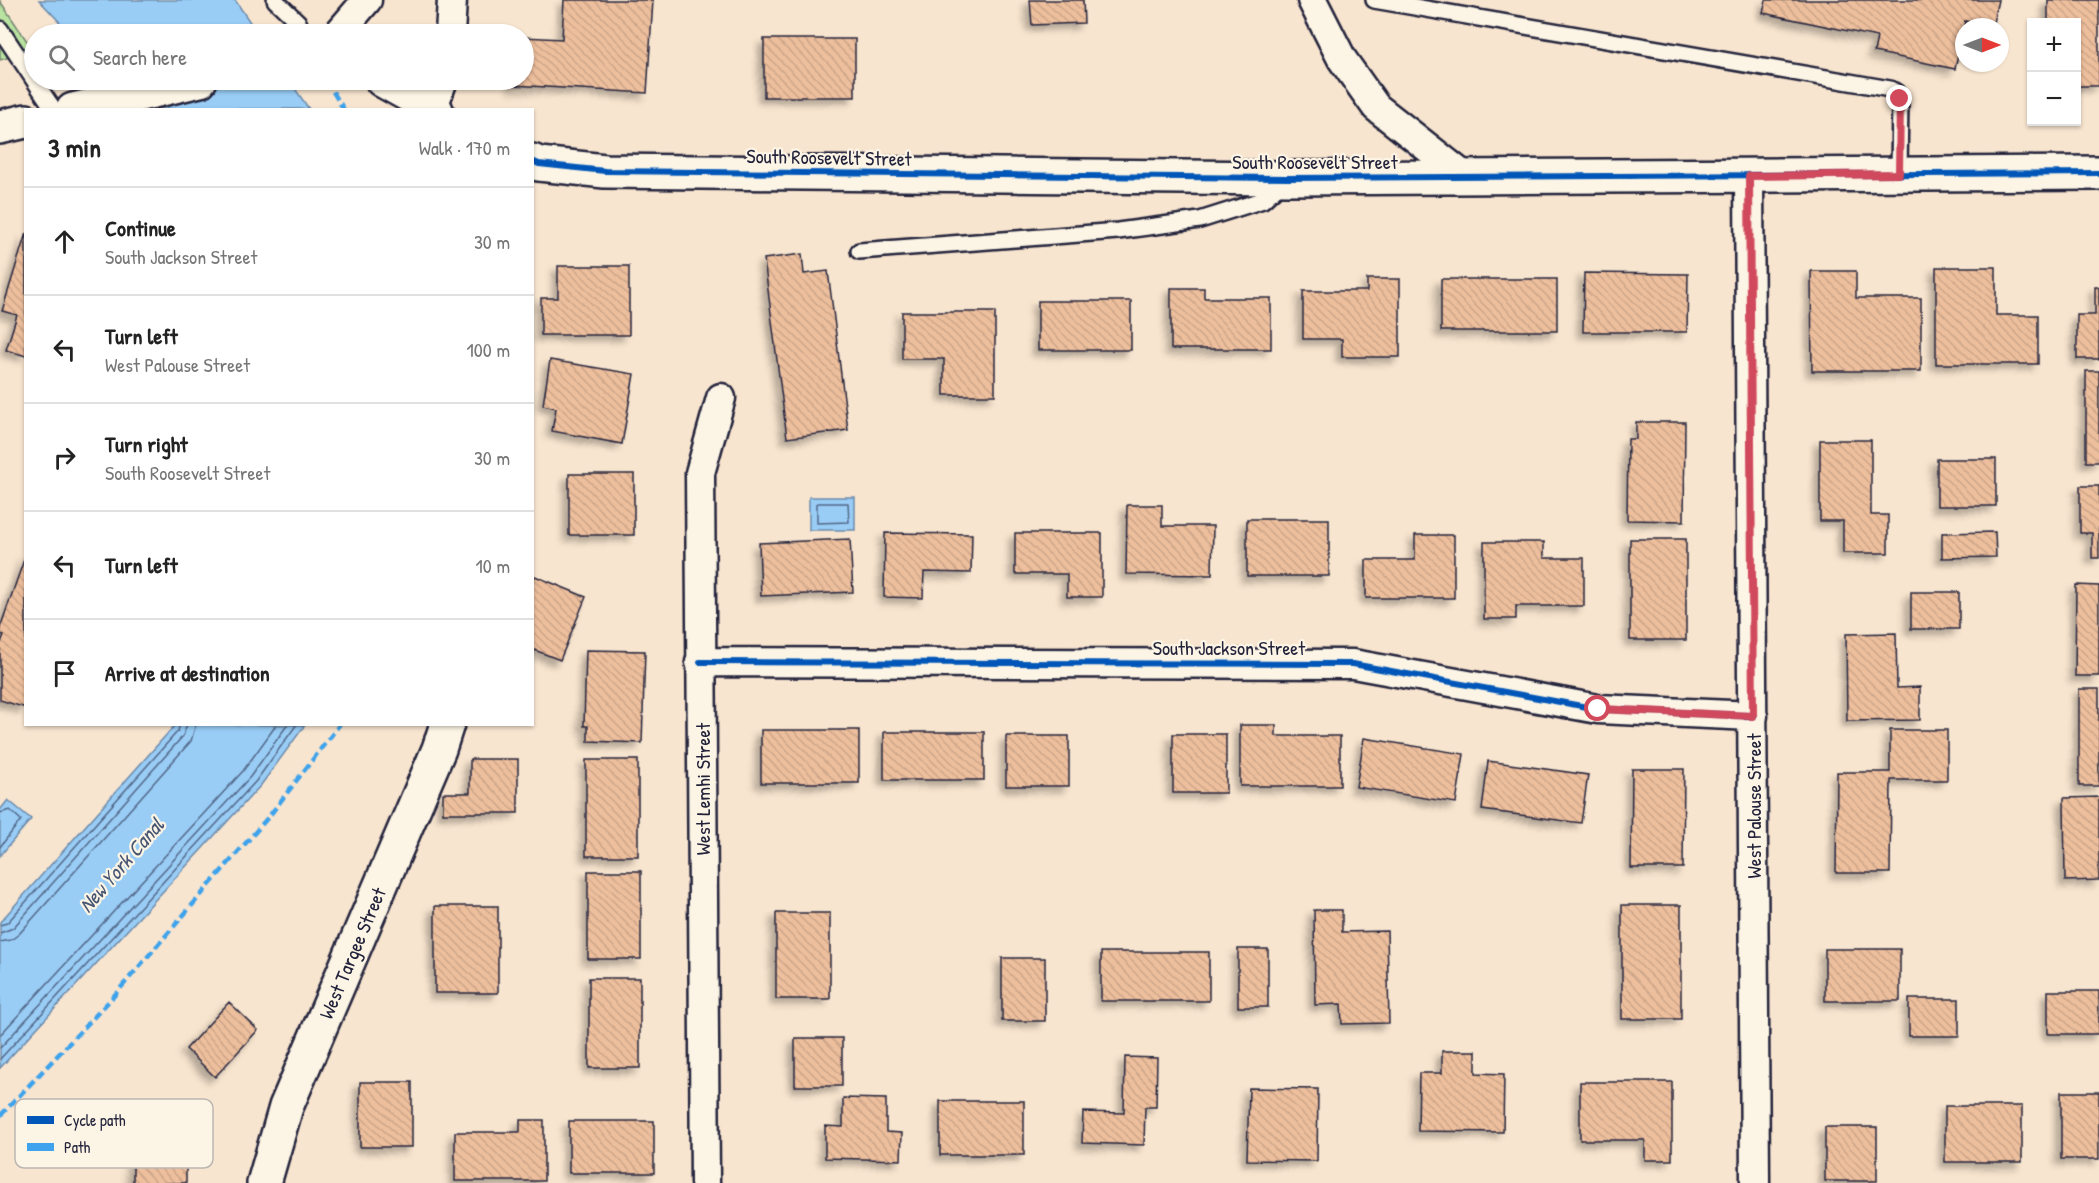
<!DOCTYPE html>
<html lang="en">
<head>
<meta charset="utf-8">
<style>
	body { margin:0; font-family:"Patrick Hand",sans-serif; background:#f6f6f6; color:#222 }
	.controls { position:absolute; right:18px; top:18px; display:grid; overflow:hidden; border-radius:0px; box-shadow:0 2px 4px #0004 }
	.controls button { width:54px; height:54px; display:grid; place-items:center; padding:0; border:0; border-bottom:2px solid #e0e0e0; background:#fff; color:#222; font:30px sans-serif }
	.compass { position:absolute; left:1955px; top:18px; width:54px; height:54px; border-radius:50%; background:#fff; box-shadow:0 2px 4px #0004; rotate:90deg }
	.stop { position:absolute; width:18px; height:18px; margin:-14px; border:4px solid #d1495b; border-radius:50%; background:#fff }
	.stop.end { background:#d1495b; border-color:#fff; box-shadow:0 2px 6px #0008 }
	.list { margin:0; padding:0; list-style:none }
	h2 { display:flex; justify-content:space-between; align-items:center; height:78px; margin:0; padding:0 24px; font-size:26px }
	h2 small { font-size:20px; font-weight:400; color:#767676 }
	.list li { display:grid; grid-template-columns:39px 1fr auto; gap:18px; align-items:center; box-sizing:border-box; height:108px; padding:0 24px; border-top:2px solid #e0e0e0 }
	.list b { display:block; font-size:22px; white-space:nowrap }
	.list p { margin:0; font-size:20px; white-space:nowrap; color:#767676 }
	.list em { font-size:20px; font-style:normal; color:#767676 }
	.icon { flex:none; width:33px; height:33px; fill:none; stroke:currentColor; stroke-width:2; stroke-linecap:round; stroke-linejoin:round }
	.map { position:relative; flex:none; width:2099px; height:1183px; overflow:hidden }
	.search { position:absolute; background:#fff; box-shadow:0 2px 4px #0004; left:24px; top:24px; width:510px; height:66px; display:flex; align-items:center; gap:15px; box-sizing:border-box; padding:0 21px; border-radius:33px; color:#767676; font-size:22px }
	.panel { position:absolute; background:#fff; box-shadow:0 2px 4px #0004; left:24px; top:108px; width:510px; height:618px; border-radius:0px }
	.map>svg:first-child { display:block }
</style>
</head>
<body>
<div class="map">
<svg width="2099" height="1183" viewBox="0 0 2099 1183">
	<defs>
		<pattern id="building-back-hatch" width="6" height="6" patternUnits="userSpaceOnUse" patternTransform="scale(1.5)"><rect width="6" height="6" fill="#edbf9d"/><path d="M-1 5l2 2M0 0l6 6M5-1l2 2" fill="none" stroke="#cba488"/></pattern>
		<filter id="shadow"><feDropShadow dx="-5.5" dy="5.5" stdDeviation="3" flood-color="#0004"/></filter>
	</defs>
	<rect width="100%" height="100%" fill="#f8e5cf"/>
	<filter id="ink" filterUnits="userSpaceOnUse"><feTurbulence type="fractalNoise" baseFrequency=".0167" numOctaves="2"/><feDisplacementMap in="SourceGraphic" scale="12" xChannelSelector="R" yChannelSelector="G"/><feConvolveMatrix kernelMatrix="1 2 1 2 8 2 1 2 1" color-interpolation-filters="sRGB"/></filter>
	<g filter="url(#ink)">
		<!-- grass -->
		<path fill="#b9e3a0" stroke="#6e826e" stroke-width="1.5" d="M0 1 33 50 0 60Z"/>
		<!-- water -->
		<path fill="#99cdf6" stroke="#6989ab" stroke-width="1.5" d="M39 0H235L258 34H71Z
			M105 80H289L309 109H127Z
			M809 497H855V530H809Z
			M176 724 305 725 261 785 0 1068V922Z
			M8 800 31 819 0 856V810Z"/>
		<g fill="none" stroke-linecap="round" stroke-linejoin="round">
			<!-- shore -->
			<path stroke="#526686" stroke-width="1.5" d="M817 503H848L849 522 817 523Z
				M0 813 10 810 21 820 0 847
				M0 925 7 923 178 731 180 724
				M0 933 13 928 183 736 187 724
				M0 942 11 940 19 934 191 741 196 724
				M0 1035 243 771 277 724
				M0 1048 250 777 288 724
				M0 1059 256 781 297 724"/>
		</g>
		<!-- building -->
		<path fill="url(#building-back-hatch)" stroke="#22223b" stroke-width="1.5" filter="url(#shadow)" d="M564 0H653L647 93 513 85 514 80H524V37L562 39Z
			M1030 0H1083L1084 23 1032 25Z
			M1766 0H1998L1992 27 1965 21 1955 69 1874 52 1877 37 1763 13Z
			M2048 0H2099V86H2076V22H2048Z
			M764 39H855V97H764Z
			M26 233V356L6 350 17 315 2 311Z
			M802 254 804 274 828 271 848 430 787 438 764 259Z
			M558 266H629V335H541V298H558Z
			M1936 267H1996V315H2038V364H1936Z
			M1811 271H1856V298H1921V371H1812Z
			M1584 273 1688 274 1687 332H1583Z
			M1367 279H1400V357H1342V339H1303V291H1367Z
			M1441 279H1557V331H1441Z
			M2095 287H2099V359H2077V315H2095Z
			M1171 288H1204V298H1271V349H1171Z
			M1038 301H1131V350H1038Z
			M902 312H995V395H944V359H902Z
			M550 360 634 374 622 444 552 431 556 408 543 405Z
			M2086 371H2099V462H2086Z
			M1636 422H1685L1684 521 1627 520 1628 439H1636Z
			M1820 440H1871V515H1888V553H1843V521H1820Z
			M1937 459H1996V506H1937Z
			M569 474H634V535H569Z
			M2080 486H2099V558H2092V533H2080Z
			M1127 505H1162V526H1213L1212 575 1126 574Z
			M1247 519H1329V576H1247Z
			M1995 532 1996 557 1942 558V533Z
			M885 533 972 534 971 573 924 572 923 598 884 597Z
			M1015 533H1102V597H1067V574H1015Z
			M1415 535H1454V598H1366V560H1415Z
			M850 539 853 592 761 596 759 543Z
			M1630 539H1686V640H1630Z
			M1484 542H1544V558H1584V606H1516V619H1484Z
			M26 554V708L0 700V645L4 635 0 634V628Z
			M535 576 586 597 560 660 532 649V582Z
			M2076 585 2099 586V676H2075Z
			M1911 592H1959V629H1911Z
			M1896 633 1897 688 1920 687V720L1847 721 1846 634Z
			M586 650 645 651 642 743 588 741V726H584Z
			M2079 689H2099V786H2079Z
			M1240 725H1276V736H1340V786H1240Z
			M761 730H859V783H761Z
			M1890 730H1947V780H1891L1890 873H1836L1837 772H1890Z
			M884 732H984V780H884Z
			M1173 734H1226V793H1173Z
			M1006 736H1069V786H1006Z
			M1364 738 1464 754 1456 803 1356 787Z
			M470 759H518V813H443V793H470Z
			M586 760H638V856H586Z
			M1488 761 1588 775 1581 823 1482 810Z
			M1632 769H1684L1683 868H1631Z
			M2099 797V880L2065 881 2064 798Z
			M588 871H641V959H588Z
			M1622 905H1681V1019H1622Z
			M435 906H498V993H435Z
			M1314 910H1342V932L1387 931 1389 1023 1342 1024 1341 1004 1315 1005Z
			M776 913H830V999H776Z
			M1238 949H1268V1007H1238Z
			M1825 949H1900V1001H1825Z
			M1101 952H1209V1001H1101Z
			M1002 958H1045V1021H1002Z
			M589 978H640V1068H589Z
			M2048 991H2099V1034H2048Z
			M1909 999H1959V1036H1909Z
			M229 1002 258 1030 215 1077 186 1049Z
			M795 1038H842V1086H795Z
			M1442 1051H1476V1073L1504 1074 1503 1132 1418 1131 1419 1073H1442Z
			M1125 1057 1157 1058 1156 1107H1145L1144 1145 1082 1143 1083 1112 1124 1113Z
			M360 1082H412V1147H360Z
			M1580 1082H1672V1160H1645V1140H1580Z
			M1249 1088 1318 1089 1317 1161 1247 1160Z
			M2061 1092H2099V1159H2061Z
			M843 1098 886 1099V1132L902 1133 901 1160 825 1158V1126L843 1127Z
			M940 1101H1024V1155H940Z
			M1945 1106H2022V1162H1945Z
			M520 1120H544V1181H455V1132H520Z
			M569 1121H654V1173H569Z
			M1825 1127H1877V1181H1825Z
			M133 1140H186V1183H133Z"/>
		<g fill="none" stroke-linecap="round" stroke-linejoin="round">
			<defs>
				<path id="lane" d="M275 0 298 22 303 34
					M1374 0 1890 89 1896 92 1900 99 1899 174
					M0 29 54 110
					M859 251 1118 231 1200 220 1263 200 1285 180"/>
				<path id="street" d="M1312 0 1342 59 1376 107 1465 177
					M338 34 367 0
					M450 34 452 0
					M433 107 443 80
					M1749 176 1755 1183
					M700 662 1353 664 1598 709 1753 716
					M705 1183 700 473 721 398"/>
				<path id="secondary" d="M382 80 436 110
					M73 110 200 80
					M0 127 26 121
					M532 161 539 164 605 171 1287 178 2099 173
					M264 1183 286 1107 439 749 447 724"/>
			</defs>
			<!-- lane casing -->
			<use href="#lane" stroke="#22223b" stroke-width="20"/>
			<!-- street casing -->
			<use href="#street" stroke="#22223b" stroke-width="33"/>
			<!-- secondary casing -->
			<use href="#secondary" stroke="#22223b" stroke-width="38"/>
			<!-- lane -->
			<use href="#lane" stroke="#fcf5e5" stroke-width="15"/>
			<!-- street -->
			<use href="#street" stroke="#fcf5e5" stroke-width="28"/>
			<!-- secondary -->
			<use href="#secondary" stroke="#fcf5e5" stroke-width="33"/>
			<!-- quiet -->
			<path stroke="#3ea2ec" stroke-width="4.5" stroke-dasharray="9 4.5" stroke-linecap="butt" d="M326 80 344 110
				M0 1116 112 998 270 815 340 724"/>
			<defs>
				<path id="cycleway" d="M532 161 539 164 605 171 1287 178 2099 173
					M700 662 1353 664 1598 709 1753 716"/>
			</defs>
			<!-- cycleway casing -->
			<use href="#cycleway" stroke="#fcf5e5" stroke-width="10"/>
			<!-- cycleway -->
			<use href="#cycleway" stroke="#0057b8" stroke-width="6"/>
		</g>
	</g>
	<g fill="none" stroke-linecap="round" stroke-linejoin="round" filter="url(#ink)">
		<!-- route -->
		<path stroke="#d1495b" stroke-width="8" d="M1598 709 1753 716 1749 176 1899 174 1900 99"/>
	</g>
	<g text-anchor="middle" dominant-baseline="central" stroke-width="4.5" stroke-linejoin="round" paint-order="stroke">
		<!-- street labels -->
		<g font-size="20" fill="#22223b" stroke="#fcf5e5">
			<text transform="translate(829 157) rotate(1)">South Roosevelt Street</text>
			<text x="1315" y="161">South Roosevelt Street</text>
			<text x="1229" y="647">South Jackson Street</text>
			<text transform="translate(702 789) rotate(-90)">West Lemhi Street</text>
			<text transform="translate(1753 806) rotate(-90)">West Palouse Street</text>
			<text transform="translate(352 953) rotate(-67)">West Targee Street</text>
		</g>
		<!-- water labels -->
		<g font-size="21" font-style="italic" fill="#465573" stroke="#fcf5e5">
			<text transform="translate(121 865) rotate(-49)">New York Canal</text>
		</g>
	</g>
	<!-- legend -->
	<rect x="15" y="1099" width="198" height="69" rx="9" fill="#fcf5e5" stroke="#bbb6b2" stroke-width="1.5"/>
	<rect x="27" y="1116" width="27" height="8" fill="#0057b8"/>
	<rect x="27" y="1143" width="27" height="8" fill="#3ea2ec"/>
	<g font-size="16" fill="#22223b">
		<text x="64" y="1126">Cycle path</text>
		<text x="64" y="1153">Path</text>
	</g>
</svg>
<div class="controls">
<button>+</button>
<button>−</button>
</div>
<svg class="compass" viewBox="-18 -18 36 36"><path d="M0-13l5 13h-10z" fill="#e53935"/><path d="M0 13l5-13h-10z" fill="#767676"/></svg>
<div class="stop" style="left:1598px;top:709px"></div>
<div class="stop end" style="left:1900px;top:99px"></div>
<div class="search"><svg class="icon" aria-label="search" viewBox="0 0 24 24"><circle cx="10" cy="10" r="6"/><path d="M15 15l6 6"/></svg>Search here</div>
<section class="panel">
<h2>3 min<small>Walk · 170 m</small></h2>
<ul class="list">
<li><svg class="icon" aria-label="ahead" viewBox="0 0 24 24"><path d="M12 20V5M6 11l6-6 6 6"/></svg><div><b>Continue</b><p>South Jackson Street</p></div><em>30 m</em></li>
<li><svg class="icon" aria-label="left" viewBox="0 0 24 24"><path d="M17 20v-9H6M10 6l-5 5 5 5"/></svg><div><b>Turn left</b><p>West Palouse Street</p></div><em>100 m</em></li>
<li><svg class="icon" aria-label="right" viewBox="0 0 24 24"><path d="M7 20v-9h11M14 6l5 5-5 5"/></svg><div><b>Turn right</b><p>South Roosevelt Street</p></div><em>30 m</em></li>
<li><svg class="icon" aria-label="left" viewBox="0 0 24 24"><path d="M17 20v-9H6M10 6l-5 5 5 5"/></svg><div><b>Turn left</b></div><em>10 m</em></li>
<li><svg class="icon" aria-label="arrive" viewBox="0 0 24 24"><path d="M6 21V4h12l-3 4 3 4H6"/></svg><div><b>Arrive at destination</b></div></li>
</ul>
</section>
</div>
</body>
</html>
